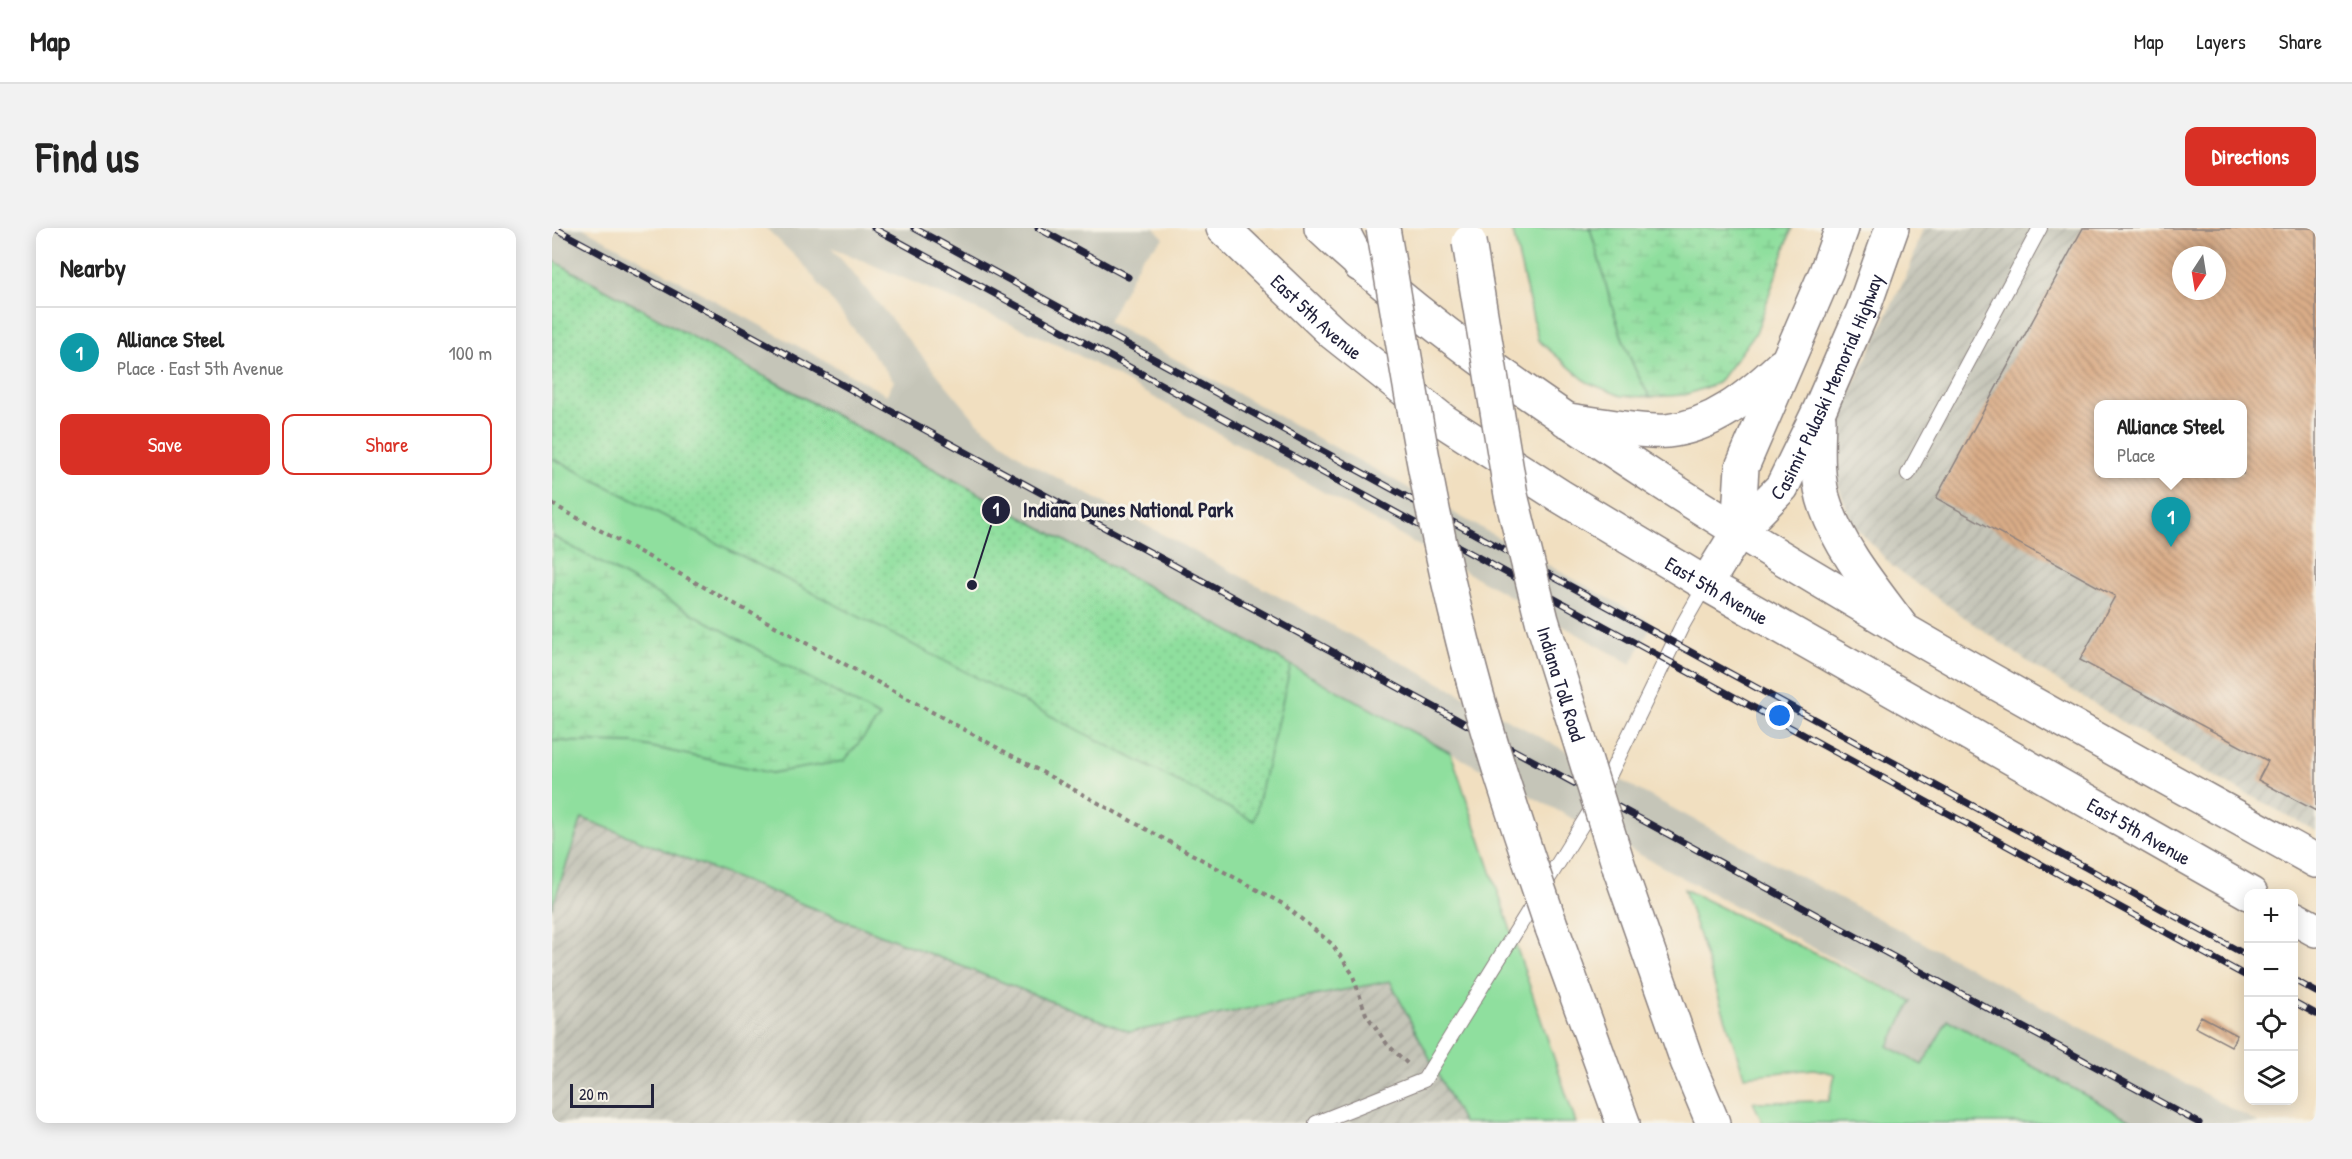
<!DOCTYPE html>
<html lang="en">
<head>
<meta charset="utf-8">
<style>
	body { margin:0; font-family:"Patrick Hand",sans-serif; background:#f2f2f2; color:#222 }
	.controls { position:absolute; right:18px; bottom:18px; display:grid; overflow:hidden; border-radius:12px; box-shadow:0 3px 15px #0003 }
	.controls button { width:54px; height:54px; display:grid; place-items:center; padding:0; border:0; border-bottom:2px solid #e0e0e0; background:#fff; color:#222; font:30px sans-serif }
	.compass { position:absolute; left:1620px; top:18px; width:54px; height:54px; border-radius:50%; background:#fff; box-shadow:0 3px 15px #0003; rotate:192deg }
	.scale { position:absolute; left:18px; bottom:15px; width:84px; box-sizing:border-box; padding-left:6px; border:3px solid #22223b; border-top:0; font-size:16px; line-height:21px; white-space:nowrap; color:#22223b; -webkit-text-stroke:4px #f7f3e8; paint-order:stroke }
	.you { position:absolute; left:1228px; top:488px; width:21px; height:21px; margin:-15px; border:4px solid #fff; border-radius:50%; background:#1a73e8; box-shadow:0 0 0 9px #1a73e833 }
	.badge { display:grid; place-items:center; width:39px; height:39px; border-radius:50%; background:#d93025; color:#fff; font-size:20px; font-weight:700 }
	.pin { position:absolute; translate:-50% -50px; filter:drop-shadow(0 2px 3px #0008) }
	.pin::after { content:''; position:absolute; top:32px; width:21px; height:18px; background:inherit; clip-path:polygon(0 0,100% 0,50% 100%) }
	.popup { position:absolute; left:1542px; top:172px; width:153px; height:78px; box-sizing:border-box; display:grid; place-content:center; border-radius:12px; background:#fff; filter:drop-shadow(0 2px 4px #0005); font-size:20px; white-space:nowrap; color:#767676 }
	.popup b { font-size:22px; color:#222 }
	.popup::after { content:''; position:absolute; left:50%; top:100%; margin-left:-12px; border:12px solid transparent; border-top-color:#fff }
	.list { margin:0; padding:0; list-style:none }
	h2 { display:flex; justify-content:space-between; align-items:center; height:78px; margin:0; padding:0 24px; font-size:26px }
	h2 small { font-size:20px; font-weight:400; color:#767676 }
	.list li { display:grid; grid-template-columns:39px 1fr auto; gap:18px; align-items:center; box-sizing:border-box; height:90px; padding:0 24px; border-top:2px solid #e0e0e0 }
	.list b { display:block; font-size:22px; white-space:nowrap }
	.list p { margin:0; font-size:20px; white-space:nowrap; color:#767676 }
	.list em { font-size:20px; font-style:normal; color:#767676 }
	.actions { display:flex; gap:12px; padding:18px 24px }
	.actions a { flex:1; padding:14px 0; border:2px solid #d93025; border-radius:12px; text-align:center; font-size:21px; color:#d93025 }
	.actions .main { background:#d93025; color:#fff }
	.icon { flex:none; width:33px; height:33px; fill:none; stroke:currentColor; stroke-width:2; stroke-linecap:round; stroke-linejoin:round }
	.map { position:relative; flex:none; width:1764px; height:895px; overflow:hidden; border-radius:12px }
	header { display:flex; align-items:center; gap:36px; box-sizing:border-box; height:84px; padding:0 30px; background:#fff; border-bottom:2px solid #e0e0e0 }
	header strong { font-size:28px }
	nav { display:flex; gap:33px; margin-inline-start:auto; font-size:21px }
	.intro { display:flex; align-items:center; justify-content:space-between; box-sizing:border-box; height:144px; padding:0 36px }
	h1 { margin:0; font-size:42px }
	.button { padding:15px 27px; border-radius:12px; background:#d93025; color:#fff; font-size:21px; font-weight:700 }
	main { display:flex; gap:36px; padding:0 36px }
	aside { flex:1; background:#fff; border-radius:12px; box-shadow:0 3px 15px #0003 }
	.map>svg:first-child { display:block }
</style>
</head>
<body>
<header>
<strong>Map</strong>
<nav><a>Map</a><a>Layers</a><a>Share</a></nav>
</header>
<div class="intro"><h1>Find us</h1><a class="button">Directions</a></div>
<main>
<aside>
<h2>Nearby<small></small></h2>
<ul class="list">
<li><span class="badge" style="background:#0f9aa8">1</span><div><b>Alliance Steel</b><p>Place · East 5th Avenue</p></div><em>100 m</em></li>
</ul>
<div class="actions"><a class="main">Save</a><a>Share</a></div>
</aside>
<div class="map">
<svg width="1764" height="895" viewBox="0 0 1764 895">
	<defs>
		<pattern id="industrial-furrows" width="10" height="10" patternUnits="userSpaceOnUse" patternTransform="scale(1.5)"><rect width="10" height="10" fill="#c5c5b8"/><path d="M-1 1l2-2M0 10L10 0M9 11l2-2" fill="none" stroke="#a9a99f"/></pattern>
		<pattern id="wetland-marsh" width="20" height="14" patternUnits="userSpaceOnUse" patternTransform="scale(1.5)"><rect width="20" height="14" fill="#8fdf9e"/><path d="M1 5h8M5 5V1M11 12h8M15 12V8" fill="none" stroke="#7bbf89"/></pattern>
		<pattern id="park-dots" width="8" height="8" patternUnits="userSpaceOnUse" patternTransform="scale(1.5)"><rect width="8" height="8" fill="#8fdf9e"/><path d="M2 2h.1M6 6h.1" fill="none" stroke="#7bbf89" stroke-width="1.8" stroke-linecap="round"/></pattern>
		<pattern id="building-back-hatch" width="6" height="6" patternUnits="userSpaceOnUse" patternTransform="scale(1.5)"><rect width="6" height="6" fill="#daad88"/><path d="M-1 5l2 2M0 0l6 6M5-1l2 2" fill="none" stroke="#b08c70"/></pattern>
	</defs>
	<rect width="100%" height="100%" fill="#f7f3e8"/>
	<filter id="ink" filterUnits="userSpaceOnUse"><feTurbulence type="fractalNoise" baseFrequency=".0167" numOctaves="2"/><feDisplacementMap in="SourceGraphic" scale="12" xChannelSelector="R" yChannelSelector="G"/><feConvolveMatrix kernelMatrix="1 2 1 2 8 2 1 2 1" color-interpolation-filters="sRGB"/></filter>
	<filter id="wash" filterUnits="userSpaceOnUse"><feTurbulence type="fractalNoise" baseFrequency=".008" numOctaves="4" result="noise"/><feDisplacementMap in="SourceGraphic" scale="24" xChannelSelector="R" yChannelSelector="G"/><feGaussianBlur stdDeviation="1.35" result="paint"/><feColorMatrix in="noise" values="0 0 0 0 0 0 0 0 0 0 0 0 0 0 0 0 0 1.4 0 .05"/><feComposite in="paint" operator="in"/></filter>
	<g filter="url(#wash)">
		<rect width="100%" height="100%" fill="#f1dfc0"/>
		<!-- industrial -->
		<path fill="url(#industrial-furrows)" fill-rule="evenodd" d="M1371 0H1764V603L1626 529 1479 436 1341 339 1300 295 1281 244 1292 177 1359 37ZM1629 27H1665V63H1629ZM1547 176H1691V246H1547Z
			M29 590 578 804 838 752 911 895H0V680Z"/>
		<!-- railway -->
		<path fill="#c5c5b8" d="M0 0H31L335 167 342 153 253 38 214 0H602L612 10 589 30 556 94 1101 395 1079 436 510 118 279 19 425 194 476 234 1707 895H1584L1396 792 1371 837 1336 818 1360 773 899 525 0 32Z"/>
		<!-- grass -->
		<path fill="#8fdf9e" stroke="#58806c" stroke-width="1.5" d="M960 0H1038C1055 56 1067 119 1098 169L1069 168 1035 154 986 112Z
			M218 151 899 525 1024 895H911L838 753 578 804 30 590 0 680V513L81 515 221 545 327 489 0 308V230L92 277Z
			M1132 661 1360 773 1336 818 1370 837 1396 792 1584 895H1211L1201 874 1277 873 1283 846 1262 841 1192 848Z"/>
		<!-- wetland -->
		<path fill="url(#wetland-marsh)" stroke="#58806c" stroke-width="1.5" d="M1038 0H1240L1205 103 1166 155 1133 167 1098 169C1067 119 1055 56 1038 0Z
			M0 308 328 489 292 533 220 545 81 515 0 513Z"/>
		<!-- park -->
		<path fill="url(#park-dots)" stroke="#58806c" stroke-width="1.5" d="M0 32 739 437 702 593 0 230Z"/>
		<g id="blocks">
			<!-- building -->
			<path fill="url(#building-back-hatch)" fill-rule="evenodd" d="M1531 0H1764V583L1706 552 1716 533 1528 432 1563 368 1384 270ZM1629 27H1665V63H1629ZM1547 176H1691V246H1547Z
				M1649 788 1685 807 1679 818 1643 799Z"/>
		</g>
	</g>
	<g filter="url(#ink)">
		<use href="#blocks" fill-opacity="0" stroke="#8a807e" stroke-width="1.5"/>
		<g fill="none" stroke-linecap="round" stroke-linejoin="round">
			<defs>
				<path id="service" d="M1356 246 1488 0
					M764 895 872 852 1047 569 1130 398 1154 356"/>
				<g id="primary">
					<path id="s1" d="M671 0 781 105 893 194 1008 268 1154 356 1699 666"/>
					<path d="M769 0C870 95 985 173 1101 249 1316 388 1541 509 1764 633"/>
					<path d="M1742 690 1764 702"/>
				</g>
				<g id="trunk">
					<path d="M1267 191C1266 220 1264 252 1274 279 1290 325 1326 366 1354 405"/>
					<path d="M1014 192C1041 195 1090 205 1115 203 1161 198 1196 169 1229 138"/>
					<path d="M1186 304 1190 239 1274 44 1290 0"/>
					<path id="s2" d="M1154 356 1186 304 1230 259 1267 183 1311 82 1340 0"/>
				</g>
				<path id="motorway" d="M789 0 808 37
					M1068 642 1135 833 1161 895
					M1000 700 1071 895"/>
			</defs>
			<!-- service casing -->
			<use href="#service" stroke="#8a807e" stroke-width="16"/>
			<!-- primary casing -->
			<use href="#primary" stroke="#8a807e" stroke-width="36"/>
			<!-- trunk casing -->
			<use href="#trunk" stroke="#8a807e" stroke-width="36"/>
			<!-- motorway casing -->
			<use href="#motorway" stroke="#8a807e" stroke-width="36"/>
			<!-- path -->
			<path stroke="#8a807e" stroke-width="4" stroke-dasharray="4.5 4.5" stroke-linecap="butt" d="M0 276 731 676 780 716 800 745 814 786 835 816 857 837"/>
			<!-- service -->
			<use href="#service" stroke="#fff" stroke-width="14"/>
			<!-- primary -->
			<use href="#primary" stroke="#fff" stroke-width="33"/>
			<!-- trunk -->
			<use href="#trunk" stroke="#fff" stroke-width="33"/>
			<!-- motorway -->
			<use href="#motorway" stroke="#fff" stroke-width="33"/>
			<defs>
				<path id="rail" d="M2 0 1647 895
					M322 0 1696 749
					M362 0 1696 728
					M486 0 576 49
					M1742 752 1764 764
					M1742 774 1764 786"/>
			</defs>
			<!-- rail casing -->
			<use href="#rail" stroke="#22223b" stroke-width="7"/>
			<!-- rail -->
			<use href="#rail" stroke="#f7f3e8" stroke-width="4.5" stroke-dasharray="14" stroke-linecap="butt"/>
			<defs>
				<g id="motorway-bridge">
					<path d="M831 0C855 139 876 278 911 414 935 511 968 605 1000 700"/>
					<path id="s3" d="M917 14 959 267 990 392 1068 642"/>
				</g>
			</defs>
			<!-- motorway-bridge casing -->
			<use href="#motorway-bridge" stroke="#8a807e" stroke-width="36" stroke-linecap="butt"/>
			<!-- motorway-bridge -->
			<use href="#motorway-bridge" stroke="#fff" stroke-width="33"/>
		</g>
	</g>
	<g text-anchor="middle" dominant-baseline="central" stroke-width="6" stroke-linejoin="round" paint-order="stroke">
		<!-- street labels -->
		<g font-size="20" fill="#22223b" stroke="#f7f3e8">
			<text stroke="none"><textPath href="#s1" startOffset="129">East 5th Avenue</textPath></text>
			<text stroke="none"><textPath href="#s2" startOffset="234">Casimir Pulaski Memorial Highway</textPath></text>
			<text stroke="none"><textPath href="#s1" startOffset="615">East 5th Avenue</textPath></text>
			<text stroke="none"><textPath href="#s3" startOffset="452">Indiana Toll Road</textPath></text>
			<text stroke="none"><textPath href="#s1" startOffset="1101">East 5th Avenue</textPath></text>
		</g>
	</g>
	<!-- callouts -->
	<path fill="none" stroke="#22223b" stroke-width="2" d="M420 357L444 282"/>
	<g fill="#22223b" stroke="#f7f3e8" stroke-width="2">
		<circle cx="420" cy="357" r="6"/>
		<circle cx="444" cy="282" r="15"/>
	</g>
	<g font-size="18" text-anchor="middle" font-weight="bold" fill="#fff">
		<text x="444" y="288">1</text>
	</g>
	<g font-size="21" text-anchor="middle" font-weight="bold" fill="#22223b" stroke="#f7f3e8" stroke-width="6" stroke-linejoin="round" paint-order="stroke">
		<text x="576" y="289">Indiana Dunes National Park</text>
	</g>
</svg>
<div class="controls">
<button>+</button>
<button>−</button>
<button><svg class="icon" aria-label="locate" viewBox="0 0 24 24"><circle cx="12" cy="12" r="6"/><path d="M12 2v4M12 18v4M2 12h4M18 12h4"/></svg></button>
<button><svg class="icon" aria-label="layers" viewBox="0 0 24 24"><path d="M12 4l9 5-9 5-9-5zM3 14l9 5 9-5"/></svg></button>
</div>
<svg class="compass" viewBox="-18 -18 36 36"><path d="M0-13l5 13h-10z" fill="#e53935"/><path d="M0 13l5-13h-10z" fill="#767676"/></svg>
<div class="scale">20 m</div>
<div class="you"></div>
<div class="pin badge" style="left:1619px;top:319px;background:#0f9aa8">1</div>
<div class="popup"><b>Alliance Steel</b>Place</div>
</div>
</main>
</body>
</html>
